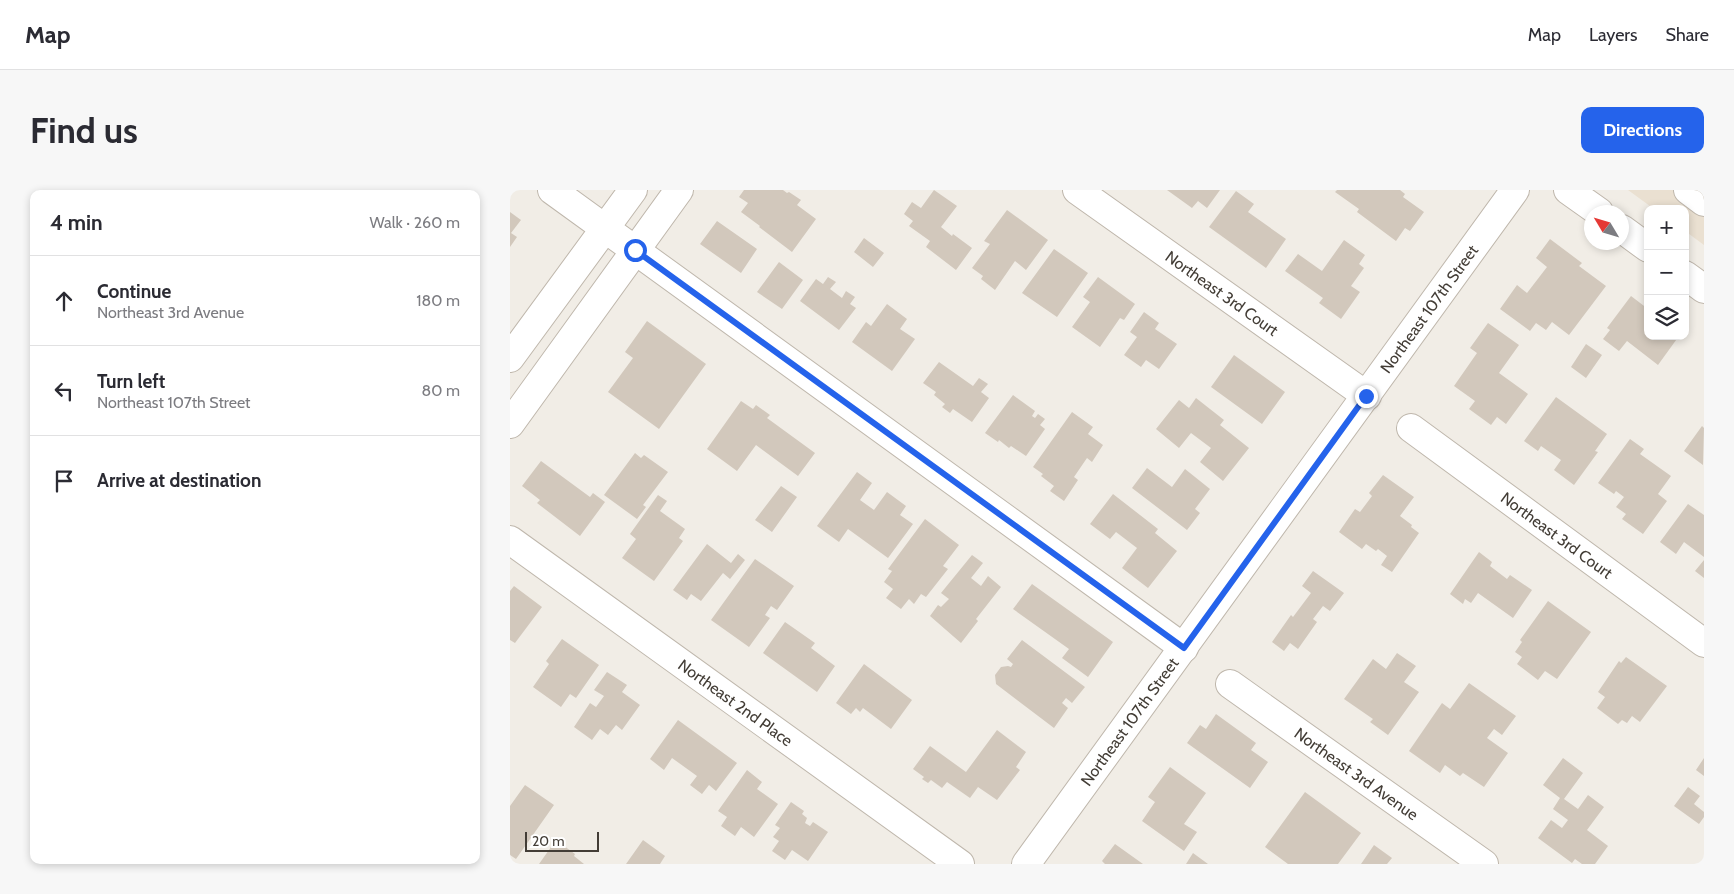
<!DOCTYPE html>
<html lang="en">
<head>
<meta charset="utf-8">
<style>
	body { margin:0; font-family:Cabin,sans-serif; background:#f7f7f7; color:#2b2b33 }
	.controls { position:absolute; right:15px; top:15px; display:grid; overflow:hidden; border-radius:10px; box-shadow:0 2px 8px #0003 }
	.controls button { width:45px; height:45px; display:grid; place-items:center; padding:0; border:0; border-bottom:1px solid #e1e1e2; background:#fff; color:#2b2b33; font:25px sans-serif }
	.compass { position:absolute; left:1074px; top:15px; width:45px; height:45px; border-radius:50%; background:#fff; box-shadow:0 2px 8px #0003; rotate:308deg }
	.scale { position:absolute; left:15px; bottom:12px; width:74px; box-sizing:border-box; padding-left:5px; border:2px solid #433d36; border-top:0; font-size:14px; line-height:18px; white-space:nowrap; color:#433d36; -webkit-text-stroke:4px #fff; paint-order:stroke }
	.stop { position:absolute; width:15px; height:15px; margin:-11px; border:4px solid #2563eb; border-radius:50%; background:#fff }
	.stop.end { background:#2563eb; border-color:#fff; box-shadow:0 1px 5px #0008 }
	.list { margin:0; padding:0; list-style:none }
	h2 { display:flex; justify-content:space-between; align-items:center; height:65px; margin:0; padding:0 20px; font-size:21px }
	h2 small { font-size:16px; font-weight:400; color:#7c7c81 }
	.list li { display:grid; grid-template-columns:32px 1fr auto; gap:15px; align-items:center; box-sizing:border-box; height:90px; padding:0 20px; border-top:1px solid #e1e1e2 }
	.list b { display:block; font-size:19px; white-space:nowrap }
	.list p { margin:0; font-size:16px; white-space:nowrap; color:#7c7c81 }
	.list em { font-size:16px; font-style:normal; color:#7c7c81 }
	.icon { flex:none; width:28px; height:28px; fill:none; stroke:currentColor; stroke-width:2; stroke-linecap:round; stroke-linejoin:round }
	.map { position:relative; flex:none; width:1194px; height:674px; overflow:hidden; border-radius:10px }
	header { display:flex; align-items:center; gap:30px; box-sizing:border-box; height:70px; padding:0 25px; background:#fff; border-bottom:1px solid #e1e1e2 }
	header strong { font-size:24px }
	nav { display:flex; gap:28px; margin-inline-start:auto; font-size:18px }
	.intro { display:flex; align-items:center; justify-content:space-between; box-sizing:border-box; height:120px; padding:0 30px }
	h1 { margin:0; font-size:35px }
	.button { padding:12px 22px; border-radius:10px; background:#2563eb; color:#fff; font-size:18px; font-weight:700 }
	main { display:flex; gap:30px; padding:0 30px }
	aside { flex:1; background:#fff; border-radius:10px; box-shadow:0 2px 8px #0003 }
	.map>svg:first-child { display:block }
</style>
</head>
<body>
<header>
<strong>Map</strong>
<nav><a>Map</a><a>Layers</a><a>Share</a></nav>
</header>
<div class="intro"><h1>Find us</h1><a class="button">Directions</a></div>
<main>
<aside>
<h2>4 min<small>Walk · 260 m</small></h2>
<ul class="list">
<li><svg class="icon" aria-label="ahead" viewBox="0 0 24 24"><path d="M12 20V5M6 11l6-6 6 6"/></svg><div><b>Continue</b><p>Northeast 3rd Avenue</p></div><em>180 m</em></li>
<li><svg class="icon" aria-label="left" viewBox="0 0 24 24"><path d="M17 20v-9H6M10 6l-5 5 5 5"/></svg><div><b>Turn left</b><p>Northeast 107th Street</p></div><em>80 m</em></li>
<li><svg class="icon" aria-label="arrive" viewBox="0 0 24 24"><path d="M6 21V4h12l-3 4 3 4H6"/></svg><div><b>Arrive at destination</b></div></li>
</ul>
</aside>
<div class="map">
<svg width="1194" height="674" viewBox="0 0 1194 674">
	<rect width="100%" height="100%" fill="#f1ede6"/>
	<!-- education -->
	<path fill="#eae0d1" d="M1118 0H1194V55L1175 41V19H1144Z"/>
	<!-- building -->
	<path fill="#d2c8bc" d="M234 0H273L277 3 279 2 291 10 287 15 306 29 282 62 249 37 250 36 231 22 238 13 229 7Z
		M424 0 447 16 431 37 442 46 443 44 462 58 446 80 416 57 420 51 399 36 403 31 394 24 402 12 411 18Z
		M657 0H710L697 18 688 11 682 18Z
		M827 0H890L895 4 893 7 914 22 900 41 895 38 886 51 847 22 849 19 825 2Z
		M726 1 744 14 738 22 776 49 756 78 699 37Z
		M497 20 538 50 516 80 505 71 485 100 471 89 473 86 462 78 480 54 474 51Z
		M0 22 11 30 1 43 7 47 0 57Z
		M207 31 247 59 231 83 190 54Z
		M354 48 374 63 363 77 344 62Z
		M1040 49 1072 73 1069 76 1096 96 1059 145 1042 132 1036 140 1026 133 1020 141 990 119 1007 95 1017 103 1037 77 1026 68Z
		M834 50 855 65 849 74 854 78 841 96 850 102 831 129 809 113 813 108 775 81 788 64 812 81Z
		M544 59 578 83 547 127 512 103Z
		M269 72 293 90 272 119 247 102Z
		M318 87 326 92 320 99 332 108 336 101 345 107 340 114 346 118 329 140 290 111 306 89 313 94Z
		M588 87 625 114 614 130 610 128 590 157 562 137 580 112 573 107Z
		M1121 106 1138 119V146H1169L1148 175 1117 151 1109 161 1093 149 1100 140 1097 138Z
		M377 114 397 129 390 139 405 149 382 181 342 152 356 132 361 136Z
		M634 122 649 133 645 139 667 154 649 179 636 170 631 177 614 165 627 147 620 142Z
		M137 131 196 174 149 239 98 202 123 168 115 162Z
		M978 133 1009 155 989 183 1018 204 996 234 987 227 981 235 959 219 965 211 944 196 967 163 960 158Z
		M1076 154 1092 165 1076 188 1061 177Z
		M724 165 775 202 752 234 701 197Z
		M429 172 463 196 469 188 478 194 471 202 479 208 462 232 443 219 440 223 432 217 435 214 424 205 426 202 413 193Z
		M503 205 525 221 522 226 525 228 528 224 535 229 530 235 535 239 516 266 501 256 499 258 489 250 488 252 475 243Z
		M1046 207 1097 244 1085 261 1088 262 1064 295 1044 280 1051 270 1031 256 1028 261 1014 251Z
		M686 208 714 230 710 235 739 258 713 291 690 272 701 258 681 243 669 258 646 239 669 210 679 218Z
		M231 211 243 219 246 215 260 225 257 228 305 263 288 286 246 255 227 281 197 259Z
		M562 222 583 237 578 244 593 255 582 272 577 268 564 287 568 290 554 311 540 301 544 296 531 286 533 284 523 277Z
		M1192 236 1194 238 1193 275 1174 261Z
		M1120 249 1134 259 1130 264 1161 286 1148 304 1157 311 1133 344 1112 329 1116 324 1106 317 1114 307 1106 301 1104 304 1088 293Z
		M125 263 131 268 134 265 158 282 133 315 136 317 127 329 94 305Z
		M31 271 80 307 83 303 95 312 70 346 27 313 30 310 12 296Z
		M637 278 662 297 675 279 700 299 685 319 690 323 677 340 622 298Z
		M347 282 362 293 350 310 364 320 377 302 396 316 390 325 403 334 378 368 338 339 329 352 307 336Z
		M873 285 904 307 890 326 902 335 901 337 909 343 882 382 871 375 877 366 868 359 866 361 856 354 852 359 829 342 845 319 850 322 862 306 859 303Z
		M271 296 287 307 262 342 245 330Z
		M603 304 648 339 645 343 667 361 638 398 612 378 627 358 606 342 600 349 580 334Z
		M148 305 157 311 150 321 175 339 169 348 173 351 144 391 112 368 126 349 120 344Z
		M1178 314 1194 325V367L1174 352 1166 364 1150 352Z
		M415 329 449 355 433 376 438 379 416 407 411 404 404 414 399 409 391 419 376 408 383 399 374 392 382 381 378 379Z
		M197 354 221 373 228 364 235 370 220 389 213 383 191 411 181 404 177 410 163 400Z
		M969 362 982 372 980 376 997 389 1000 385 1022 400 1003 428 968 403 961 413 955 409 953 414 940 404Z
		M462 365 473 373 461 388 471 396 478 386 491 397 466 429 468 431 451 453 420 426 428 415 431 417 439 409 431 403Z
		M245 369 284 396 267 420 261 416 255 425 260 428 239 457 201 430Z
		M1194 370V388L1185 381Z
		M803 381 834 403 820 421 813 416 803 429 807 432 788 459 780 453 774 461 762 452 781 425 783 427 801 403 792 396Z
		M522 394 603 452 578 487 552 468 559 459 503 419Z
		M4 396 32 417 5 453 0 450V401Z
		M1038 411 1081 442 1047 489 1035 481 1028 490 1007 474 1012 467 1005 462 1012 452 1010 450Z
		M275 432 305 453 301 458 325 476 307 502 253 463Z
		M52 449 89 475 66 508 60 504 51 517 23 497 39 474 36 471Z
		M512 450 575 497 562 513 556 508 552 513 558 518 544 538 486 494 485 485 491 477 498 476 501 477 503 474 497 469Z
		M887 463 906 476 894 492 909 502 878 545 860 532 863 529 834 509 863 469 876 479Z
		M1116 467 1157 496 1130 532 1122 526 1117 533 1112 530 1108 534 1087 518 1095 507 1088 502 1109 471 1111 473Z
		M354 474 402 510 381 539 353 518 350 522 346 518 341 524 326 513Z
		M97 482 117 495 112 502 130 515 112 540 106 535 98 545 90 539 82 550 64 537 80 513 86 517 94 506 84 500Z
		M959 493 1006 526 992 545 984 539 977 548 998 563 974 597 953 583 950 586 935 575 930 583 899 561 932 513 940 519Z
		M706 524 746 553 741 560 758 572 740 598 677 553 690 535 696 539Z
		M168 530 227 573 206 601 199 595 192 604 180 595 187 586 162 568 154 580 140 569Z
		M487 540 516 562 506 577 510 580 487 610 468 597 460 608 437 592 432 598 421 590 418 593 412 589 414 587 403 579 420 556 456 582Z
		M1053 568 1073 583 1054 609 1068 619 1078 605 1094 617 1077 640 1098 656 1085 674H1072L1065 669 1062 673 1028 648 1041 630 1052 638 1058 630 1043 619 1050 608 1033 595Z
		M1194 568V586L1186 580Z
		M660 577 696 603 674 634 687 642 674 661 632 631 645 612 638 607Z
		M237 580 252 592 247 599 268 614 244 647 231 637 225 646 211 636 217 627 208 621Z
		M15 595 44 615 6 669 0 665V616Z
		M1178 597 1190 606 1184 614 1194 622V627L1189 634 1164 616Z
		M795 602 851 643 828 674H778L755 657Z
		M281 612 294 621 292 624 297 628 295 633 300 636 303 632 318 642 298 671 282 660 275 670 262 661 269 651 263 647 270 638 265 635Z
		M46 650 65 664 64 666 74 674H29Z
		M133 650 155 666 150 674H116Z
		M605 654 633 674H595L592 671Z
		M864 655 882 668 877 674H851Z
		M683 663 698 674H676Z"/>
	<g fill="none" stroke-linecap="round" stroke-linejoin="round">
		<defs>
			<g id="minor">
				<path d="M42 0 674 458"/>
				<path id="s1" d="M567 0 857 206"/>
				<path d="M1058 0 1089 22"/>
				<path d="M1178 0 1194 12"/>
				<path d="M1112 39 1138 58"/>
				<path d="M1175 85 1194 99"/>
				<path d="M0 168 123 0"/>
				<path d="M0 234 169 0"/>
				<path id="s2" d="M901 238 1194 453"/>
				<path id="s3" d="M0 350 450 674"/>
				<path id="s4" d="M720 494 974 674"/>
				<path id="s5" d="M516 674 1005 0"/>
			</g>
		</defs>
		<!-- minor casing -->
		<use href="#minor" stroke="#bfb7ac" stroke-width="30"/>
		<!-- minor -->
		<use href="#minor" stroke="#fff" stroke-width="28"/>
	</g>
	<g fill="none" stroke-linecap="round" stroke-linejoin="round">
		<!-- route -->
		<path stroke="#2563eb" stroke-width="6" d="M125 60 674 458 856 206"/>
	</g>
	<g text-anchor="middle" dominant-baseline="central" stroke-width="4" stroke-linejoin="round" paint-order="stroke">
		<!-- street labels -->
		<g font-size="16" fill="#433d36" stroke="#fff">
			<text stroke="none"><textPath href="#s1" startOffset="178">Northeast 3rd Court</textPath></text>
			<text stroke="none"><textPath href="#s5" startOffset="686">Northeast 107th Street</textPath></text>
			<text stroke="none"><textPath href="#s2" startOffset="181">Northeast 3rd Court</textPath></text>
			<text stroke="none"><textPath href="#s3" startOffset="278">Northeast 2nd Place</textPath></text>
			<text stroke="none"><textPath href="#s5" startOffset="176">Northeast 107th Street</textPath></text>
			<text stroke="none"><textPath href="#s4" startOffset="155">Northeast 3rd Avenue</textPath></text>
		</g>
	</g>
</svg>
<div class="controls">
<button>+</button>
<button>−</button>
<button><svg class="icon" aria-label="layers" viewBox="0 0 24 24"><path d="M12 4l9 5-9 5-9-5zM3 14l9 5 9-5"/></svg></button>
</div>
<svg class="compass" viewBox="-18 -18 36 36"><path d="M0-13l5 13h-10z" fill="#e53935"/><path d="M0 13l5-13h-10z" fill="#7c7c81"/></svg>
<div class="scale">20 m</div>
<div class="stop" style="left:125px;top:60px"></div>
<div class="stop end" style="left:856px;top:206px"></div>
</div>
</main>
</body>
</html>
